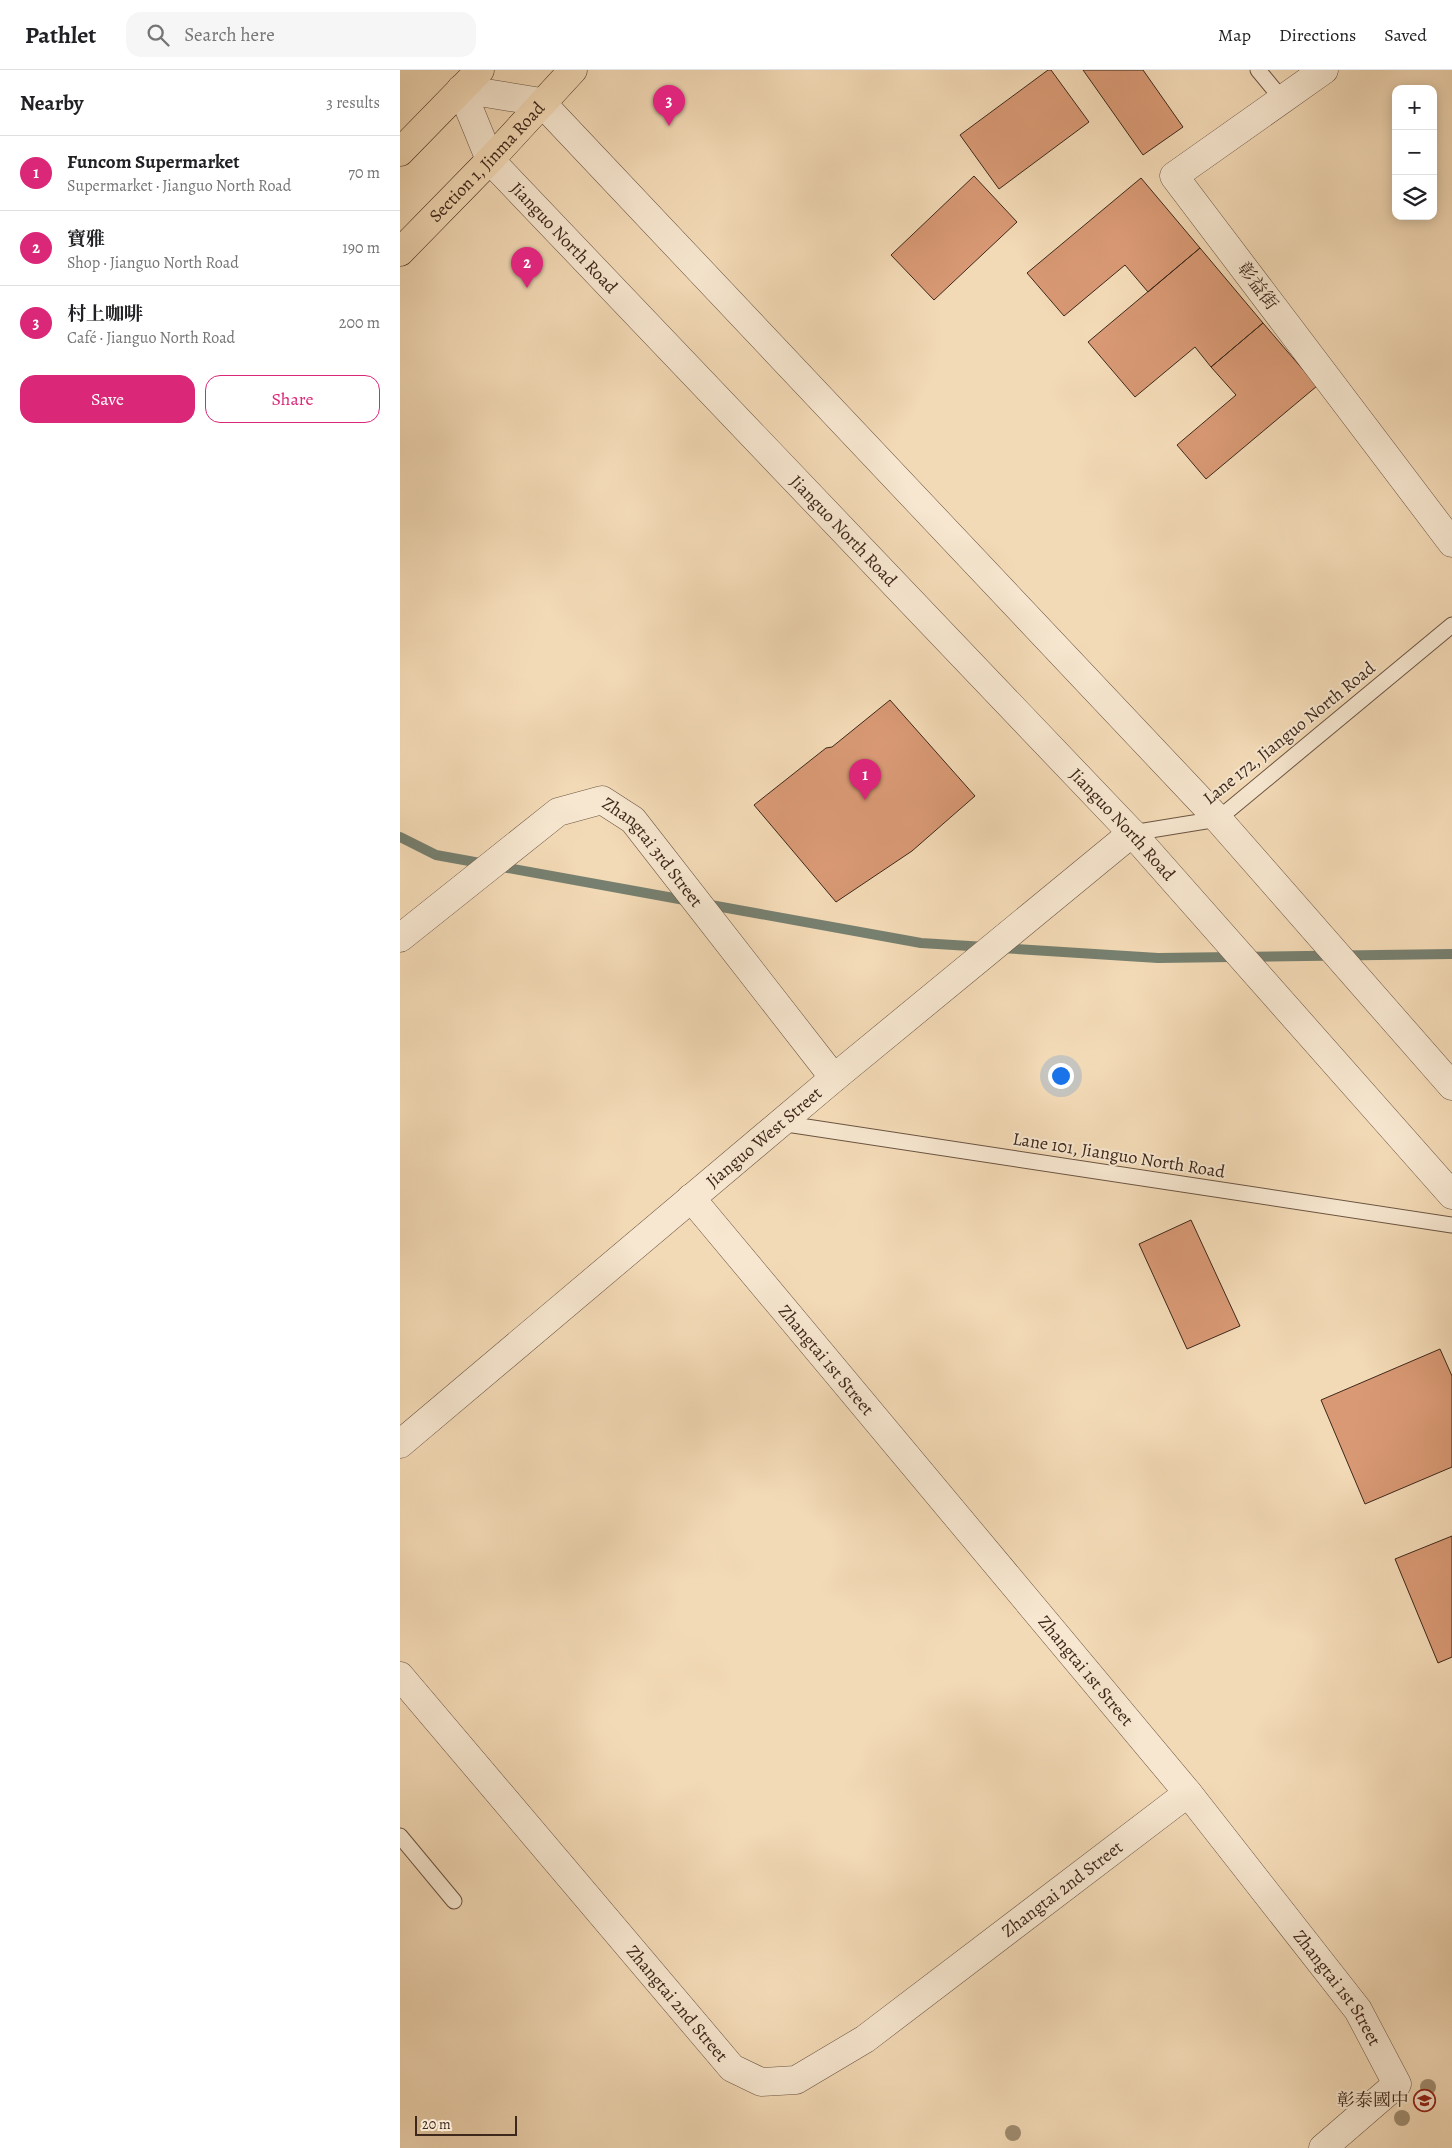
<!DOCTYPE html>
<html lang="en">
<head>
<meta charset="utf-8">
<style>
	body { margin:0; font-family:Alegreya,"Noto Serif TC",serif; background:#f6f6f6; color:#202124 }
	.controls { position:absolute; right:15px; top:15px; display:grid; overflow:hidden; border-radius:10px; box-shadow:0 2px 12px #0003 }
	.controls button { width:45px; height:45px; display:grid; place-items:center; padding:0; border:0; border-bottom:1px solid #e0e0e0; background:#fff; color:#202124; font:25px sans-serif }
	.scale { position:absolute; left:15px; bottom:12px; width:102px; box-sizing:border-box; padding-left:5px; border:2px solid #3e271b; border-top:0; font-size:14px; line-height:18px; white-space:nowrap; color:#3e271b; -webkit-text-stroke:4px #f7e7d0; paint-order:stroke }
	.you { position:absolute; left:660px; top:1005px; width:18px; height:18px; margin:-12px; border:4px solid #fff; border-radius:50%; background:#1a73e8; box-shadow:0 0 0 8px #1a73e833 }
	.badge { display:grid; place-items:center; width:32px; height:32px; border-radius:50%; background:#db2777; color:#fff; font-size:16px; font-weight:700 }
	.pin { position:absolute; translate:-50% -41px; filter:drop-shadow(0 1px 2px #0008) }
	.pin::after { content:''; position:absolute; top:26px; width:18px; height:15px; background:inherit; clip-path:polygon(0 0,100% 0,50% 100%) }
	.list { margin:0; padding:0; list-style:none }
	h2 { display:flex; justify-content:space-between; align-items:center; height:65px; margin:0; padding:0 20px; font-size:21px }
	h2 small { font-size:16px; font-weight:400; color:#757577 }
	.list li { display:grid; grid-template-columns:32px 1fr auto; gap:15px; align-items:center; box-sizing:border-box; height:75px; padding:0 20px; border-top:1px solid #e0e0e0 }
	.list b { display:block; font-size:19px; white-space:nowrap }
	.list p { margin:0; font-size:16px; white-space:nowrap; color:#757577 }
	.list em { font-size:16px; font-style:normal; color:#757577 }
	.actions { display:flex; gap:10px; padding:15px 20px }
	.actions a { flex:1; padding:11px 0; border:1px solid #db2777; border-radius:15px; text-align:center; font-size:18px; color:#db2777 }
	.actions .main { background:#db2777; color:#fff }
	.icon { flex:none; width:28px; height:28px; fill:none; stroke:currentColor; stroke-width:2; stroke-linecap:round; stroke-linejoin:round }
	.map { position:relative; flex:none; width:1052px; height:2078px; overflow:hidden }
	header { display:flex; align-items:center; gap:30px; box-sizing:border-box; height:70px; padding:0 25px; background:#fff; border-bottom:1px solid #e0e0e0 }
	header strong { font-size:24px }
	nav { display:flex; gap:28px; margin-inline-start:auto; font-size:18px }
	.search { width:350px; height:45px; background:#f6f6f6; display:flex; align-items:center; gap:12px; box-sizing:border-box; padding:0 18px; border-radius:15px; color:#757577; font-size:19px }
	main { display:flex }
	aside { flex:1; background:#fff }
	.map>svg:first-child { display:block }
</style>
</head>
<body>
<header>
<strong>Pathlet</strong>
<div class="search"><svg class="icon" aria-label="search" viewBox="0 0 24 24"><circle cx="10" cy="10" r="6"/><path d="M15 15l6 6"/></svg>Search here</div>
<nav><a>Map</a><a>Directions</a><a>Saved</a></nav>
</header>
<main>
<aside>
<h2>Nearby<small>3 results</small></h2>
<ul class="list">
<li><span class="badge">1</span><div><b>Funcom Supermarket</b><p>Supermarket · Jianguo North Road</p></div><em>70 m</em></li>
<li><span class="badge">2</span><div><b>寶雅</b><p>Shop · Jianguo North Road</p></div><em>190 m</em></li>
<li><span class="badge">3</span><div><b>村上咖啡</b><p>Café · Jianguo North Road</p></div><em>200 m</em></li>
</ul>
<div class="actions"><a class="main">Save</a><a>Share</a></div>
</aside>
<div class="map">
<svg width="1052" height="2078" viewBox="0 0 1052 2078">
	<rect width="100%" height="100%" fill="#f3dab6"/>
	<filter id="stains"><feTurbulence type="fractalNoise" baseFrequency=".004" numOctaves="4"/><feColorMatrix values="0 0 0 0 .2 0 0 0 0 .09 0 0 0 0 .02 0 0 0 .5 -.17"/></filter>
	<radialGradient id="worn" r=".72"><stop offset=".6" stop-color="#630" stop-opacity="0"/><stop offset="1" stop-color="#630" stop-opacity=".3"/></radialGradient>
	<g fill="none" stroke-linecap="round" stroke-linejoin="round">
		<!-- stream -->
		<path stroke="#778070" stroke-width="10" d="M0 767 36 785 290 831
			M305 834 521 873 586 877
			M601 878 758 888 1052 884"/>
	</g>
	<!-- building -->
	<path fill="#d89974" stroke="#3e271b" d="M648 0H651L689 52 599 119 560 65Z
		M683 0H743L783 57 743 85Z
		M574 106 617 152 534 230 491 185Z
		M741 108 800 178 748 222 725 195 664 246 627 203Z
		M800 178 863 253 811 297 795 277 735 327 688 272Z
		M863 253 917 316 806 409 777 375 836 325 811 297Z
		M490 630 575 726 512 781 436 832 354 735 426 678 432 677Z
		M791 1150 840 1256 787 1279 739 1174Z
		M1040 1279 1052 1306V1397L965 1434 921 1330Z
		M1052 1466V1587L1038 1593 995 1489Z"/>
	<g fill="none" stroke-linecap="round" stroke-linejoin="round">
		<defs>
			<path id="service" d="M858 0 882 29
				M732 763 818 749 1052 555
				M380 1053 1052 1155
				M0 1766 54 1831"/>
			<g id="minor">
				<path d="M924 0 774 106 1052 473"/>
				<path id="s1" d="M0 868 158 742 202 730 233 750 434 1008"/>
				<path id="s2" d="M291 1128 788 1723 958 1940 997 2014 923 2078"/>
				<path id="s3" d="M0 1374 434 1008 732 763"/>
				<path id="s4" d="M0 1606 332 1998 361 2012 396 2010 465 1969 788 1723"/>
			</g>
			<g id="tertiary">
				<path id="s5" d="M61 19 90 90 732 763 1052 1125"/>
				<path d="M61 19 141 32 818 749 1052 1016"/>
			</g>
			<g id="primary">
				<path d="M0 82 80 0"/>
				<path id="s6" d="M0 182 90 90 173 0"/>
			</g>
		</defs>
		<!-- service casing -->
		<use href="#service" stroke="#6b5442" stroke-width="17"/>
		<!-- minor casing -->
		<use href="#minor" stroke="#6b5442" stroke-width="29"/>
		<!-- tertiary casing -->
		<use href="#tertiary" stroke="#6b5442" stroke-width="29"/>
		<!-- primary casing -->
		<use href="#primary" stroke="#3e271b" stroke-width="29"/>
		<!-- service -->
		<use href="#service" stroke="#f7e7d0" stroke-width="15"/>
		<!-- minor -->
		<use href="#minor" stroke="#f7e7d0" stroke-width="28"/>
		<!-- tertiary -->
		<use href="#tertiary" stroke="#f7e7d0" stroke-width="28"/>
		<!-- primary -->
		<use href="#primary" stroke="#f3dab6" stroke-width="28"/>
	</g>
	<!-- trees -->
	<g fill="#a08d71">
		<circle cx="1028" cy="2017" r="8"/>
		<circle cx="1002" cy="2048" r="8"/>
		<circle cx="613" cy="2063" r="8"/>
	</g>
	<!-- icons -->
	<defs>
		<symbol id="school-ring" viewBox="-11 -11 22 22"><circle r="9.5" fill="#f7e7d0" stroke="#8f2418" stroke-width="1.5"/><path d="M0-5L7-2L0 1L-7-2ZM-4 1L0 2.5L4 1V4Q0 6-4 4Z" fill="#8f2418"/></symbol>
	</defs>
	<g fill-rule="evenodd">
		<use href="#school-ring" x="1012" y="2018" width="25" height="25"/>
	</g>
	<g text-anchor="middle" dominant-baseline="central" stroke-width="4" stroke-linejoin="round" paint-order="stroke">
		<!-- street labels -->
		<g font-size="18" fill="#3e271b" stroke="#f7e7d0">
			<text stroke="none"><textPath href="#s6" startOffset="125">Section 1, Jinma Road</textPath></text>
			<text stroke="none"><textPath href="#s5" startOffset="184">Jianguo North Road</textPath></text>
			<text transform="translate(858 216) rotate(53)">彰益街</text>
			<text stroke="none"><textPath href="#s5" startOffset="589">Jianguo North Road</textPath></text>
			<text transform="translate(889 663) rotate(-39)">Lane 172, Jianguo North Road</text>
			<text stroke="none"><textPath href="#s5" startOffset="994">Jianguo North Road</textPath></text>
			<text stroke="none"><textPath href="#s1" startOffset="321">Zhangtai 3rd Street</textPath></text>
			<text stroke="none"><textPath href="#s3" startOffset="476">Jianguo West Street</textPath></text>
			<text transform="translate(719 1085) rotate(9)">Lane 101, Jianguo North Road</text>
			<text stroke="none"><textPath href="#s2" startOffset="211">Zhangtai 1st Street</textPath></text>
			<text stroke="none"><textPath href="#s2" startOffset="616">Zhangtai 1st Street</textPath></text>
			<text stroke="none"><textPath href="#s4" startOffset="909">Zhangtai 2nd Street</textPath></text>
			<text stroke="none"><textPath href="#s2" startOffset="1021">Zhangtai 1st Street</textPath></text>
			<text stroke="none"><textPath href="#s4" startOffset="429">Zhangtai 2nd Street</textPath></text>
		</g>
		<!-- poi labels -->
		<g font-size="18" fill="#3e271b" stroke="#f7e7d0" text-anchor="end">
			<text x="1009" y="2030">彰泰國中</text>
		</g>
	</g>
	<rect width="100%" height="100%" filter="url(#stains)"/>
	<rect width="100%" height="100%" fill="url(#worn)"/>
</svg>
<div class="controls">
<button>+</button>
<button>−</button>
<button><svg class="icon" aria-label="layers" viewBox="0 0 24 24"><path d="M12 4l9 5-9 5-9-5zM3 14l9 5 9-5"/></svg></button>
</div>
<div class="scale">20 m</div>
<div class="you"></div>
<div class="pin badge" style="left:465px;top:730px">1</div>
<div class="pin badge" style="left:127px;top:218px">2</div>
<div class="pin badge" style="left:269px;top:56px">3</div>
</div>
</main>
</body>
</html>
